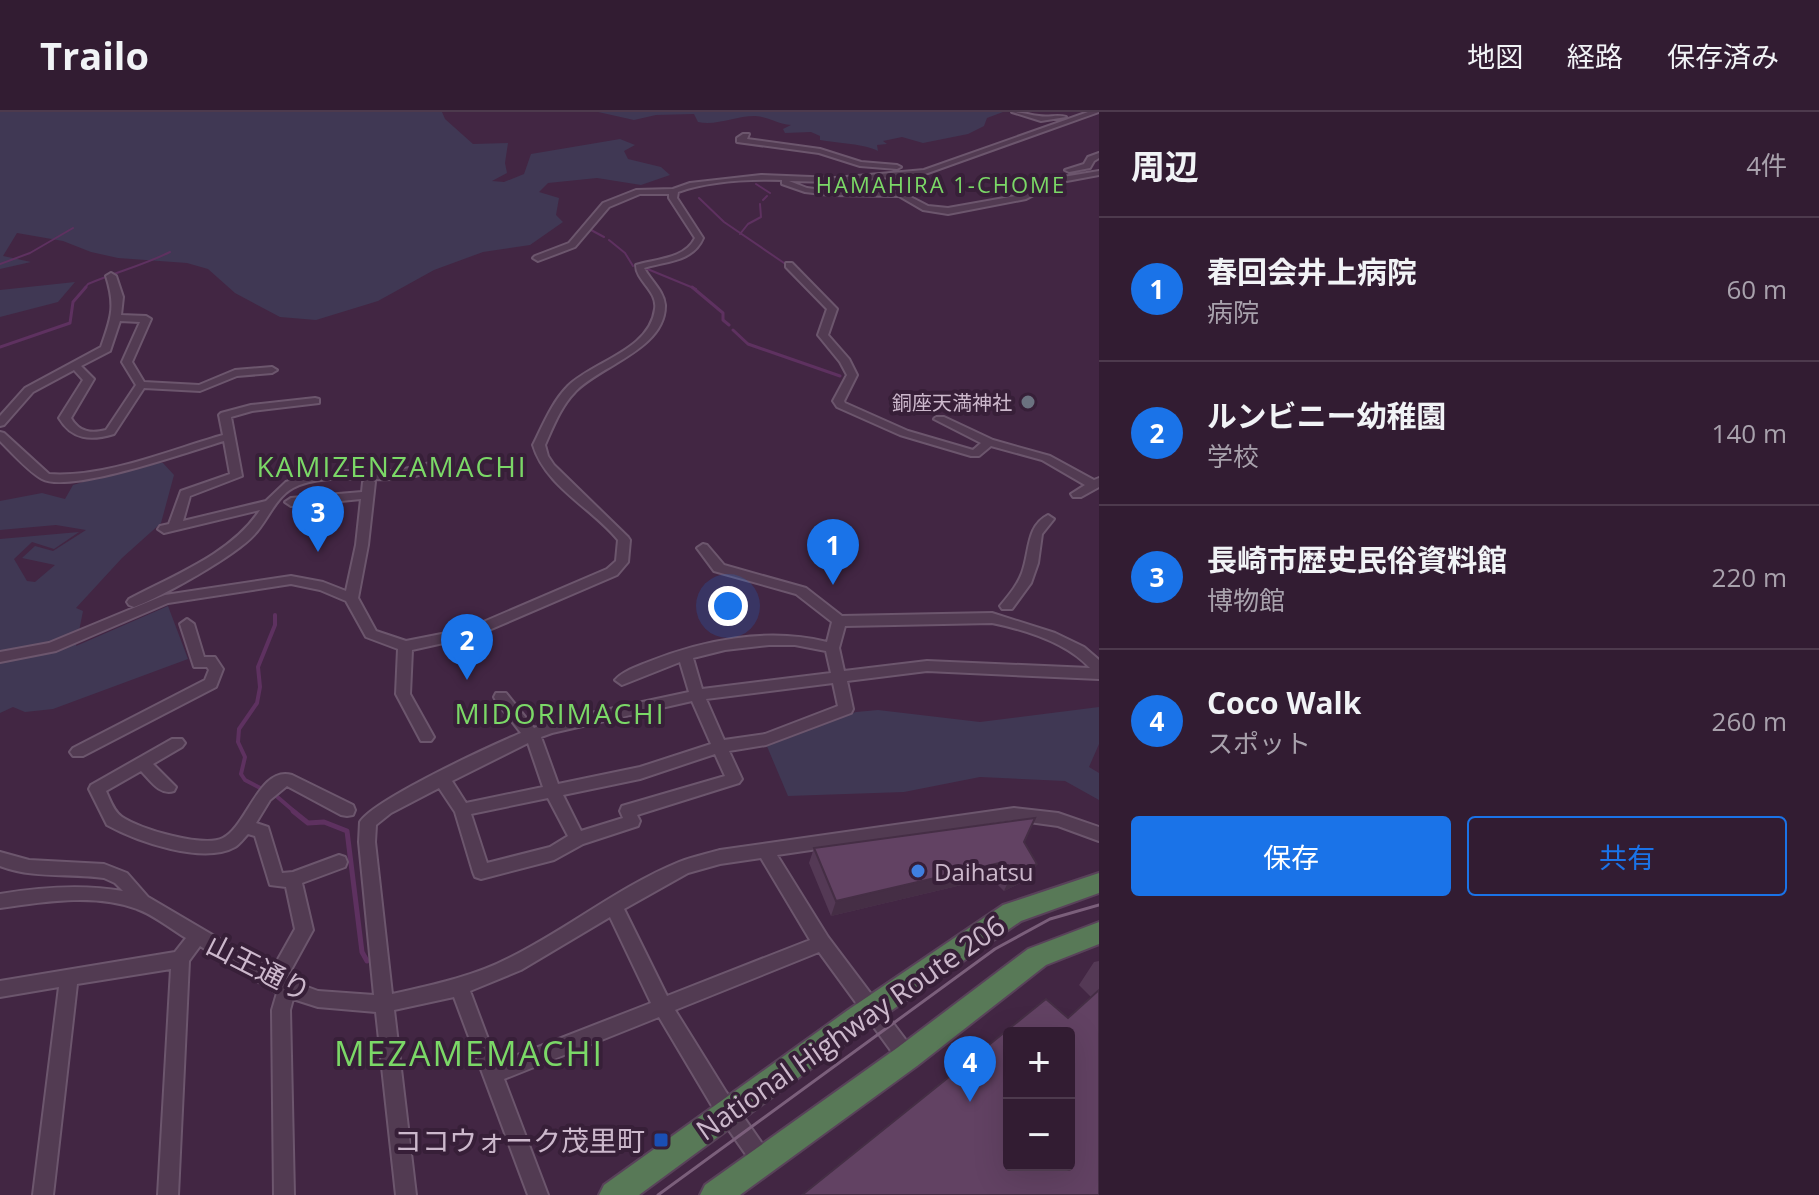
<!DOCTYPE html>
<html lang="ja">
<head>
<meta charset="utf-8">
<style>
	body { margin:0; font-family:"Open Sans","Noto Sans JP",sans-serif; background:#3a253a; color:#f1f3f6 }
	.controls { position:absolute; right:24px; bottom:24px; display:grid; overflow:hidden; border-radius:8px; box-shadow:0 8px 32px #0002 }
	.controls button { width:72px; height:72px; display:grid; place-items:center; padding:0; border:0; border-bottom:2px solid #4d3a4d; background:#321c32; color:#f1f3f6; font:40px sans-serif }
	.you { position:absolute; left:728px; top:494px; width:28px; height:28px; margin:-20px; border:6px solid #fff; border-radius:50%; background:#1a73e8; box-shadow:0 0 0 12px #1a73e833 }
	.badge { display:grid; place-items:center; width:52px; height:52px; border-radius:50%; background:#1a73e8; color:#fff; font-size:26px; font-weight:700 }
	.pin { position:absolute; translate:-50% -66px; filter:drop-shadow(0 2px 4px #0008) }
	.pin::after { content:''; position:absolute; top:42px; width:28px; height:24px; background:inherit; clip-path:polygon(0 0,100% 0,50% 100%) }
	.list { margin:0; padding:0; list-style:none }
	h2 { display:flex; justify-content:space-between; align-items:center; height:104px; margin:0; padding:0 32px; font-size:34px }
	h2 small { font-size:26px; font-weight:400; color:#a8a1ac }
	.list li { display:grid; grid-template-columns:52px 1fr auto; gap:24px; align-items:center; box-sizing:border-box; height:144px; padding:0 32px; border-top:2px solid #4d3a4d }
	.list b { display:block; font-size:30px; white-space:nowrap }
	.list p { margin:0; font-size:26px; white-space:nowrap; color:#a8a1ac }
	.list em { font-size:26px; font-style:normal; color:#a8a1ac }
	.actions { display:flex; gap:16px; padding:24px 32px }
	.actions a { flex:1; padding:18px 0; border:2px solid #1a73e8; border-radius:8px; text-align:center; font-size:28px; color:#1a73e8 }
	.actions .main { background:#1a73e8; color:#fff }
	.map { position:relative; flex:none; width:1099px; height:1083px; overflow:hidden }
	header { display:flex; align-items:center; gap:48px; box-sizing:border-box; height:112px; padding:0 40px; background:#321c32; border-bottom:2px solid #4d3a4d }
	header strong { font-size:38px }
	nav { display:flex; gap:44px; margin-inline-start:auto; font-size:28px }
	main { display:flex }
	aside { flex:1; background:#321c32 }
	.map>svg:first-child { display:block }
</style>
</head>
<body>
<header>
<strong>Trailo</strong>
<nav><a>地図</a><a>経路</a><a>保存済み</a></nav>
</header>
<main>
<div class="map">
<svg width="1099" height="1083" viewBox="0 0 1099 1083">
	<rect width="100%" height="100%" fill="#422643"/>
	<!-- green -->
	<path fill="#403854" d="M0 0H442L445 7 473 32 508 31 505 51 507 61 492 69 504 70 524 62 531 42 620 27 635 33 624 39 628 47 661 55 670 63 641 73 597 66 548 71 539 80 559 86 556 103 563 110 530 133 483 140 434 158 378 189 316 208 280 205 235 181 208 157 187 151 118 146 91 140 63 129 17 121 3 144 31 150 0 157Z
		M598 0H1003L987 6 984 14 968 22 923 31 902 25 883 29 887 32 877 33 878 39C866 32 836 31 820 28V24L811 20 785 21 783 17 791 13C777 12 769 5 755 4 735 4 717 14 698 10L694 2 656 3 634 8Z
		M75 170 58 190 0 205V178Z
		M150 350 163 351 174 363 161 411 122 446 76 496 83 499 76 534 168 494 188 547 53 597 25 600 13 595 0 601V427L79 420 54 437 32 430 14 447 27 469 35 470 55 453 22 446 35 434 53 439 86 418 56 413 0 418V389L42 381 65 387 73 373Z
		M1099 595V632L1089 655 1099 661V688L1065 669 980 665 904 680 788 684 766 632 856 600 878 598 980 610Z"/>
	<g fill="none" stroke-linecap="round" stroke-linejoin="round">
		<!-- stream-far3 -->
		<path stroke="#5e3160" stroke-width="2" d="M756 72 770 81
			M699 86 724 110 784 151
			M763 88 767 84
			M591 118 604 125
			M740 122 748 112 761 105 760 92
			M609 128 625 141 633 154
			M0 152 30 141 73 116
			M645 156 696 177
			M84 177 88 172C116 160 144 153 170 140"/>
		<!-- stream-far2 -->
		<path stroke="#5e3160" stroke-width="3" d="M692 175 723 201V208L729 213
			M733 218 748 232 840 264
			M0 235 70 211 73 190 86 175"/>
		<!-- stream-far1 -->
		<path stroke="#5e3160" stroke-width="4" d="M266 679 245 668 241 662 245 645 238 630 239 617 257 591 260 575 258 555 275 513V503
			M274 682 296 701"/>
		<!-- stream -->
		<path stroke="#5e3160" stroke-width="5" d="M293 699 308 711 324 710 347 719 362 840 367 849"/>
		<defs>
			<path id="minor" d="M1012 0C1022 0 1030 3 1039 4 1049 6 1057 2 1066 5L1041 9Z
				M1088 0H1099L925 62 835 70 789 69 807 76 830 79 901 80 928 94 948 96 1021 83 1051 67 1099 59V63L1056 71 1026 87 948 102 923 98 899 84 830 83 805 80 782 72V68C749 67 709 69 678 80L677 86 703 126C693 150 666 149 644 156 651 169 664 179 665 193 666 237 599 254 575 280 561 294 553 315 545 333L548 344 554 353 628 425 630 428 628 450 617 463 475 524 412 538 410 582 434 625 431 629H421L396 582 398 537 366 525 346 489 320 478 291 472 168 491 56 539 0 550V540L49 531 165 483 291 464 323 470 346 479 356 433 361 387 291 394 285 390 291 386 362 380 363 370 369 366 375 370 368 433 358 486 376 519 406 529 467 517 607 457 616 449 618 428C592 396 545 374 533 333 543 313 552 290 568 274 594 249 650 238 655 197 658 179 636 169 636 153 655 147 685 147 695 126L669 86V82H640L609 95 575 135 538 149 533 146 535 144 569 131 603 91 636 78 673 77 690 71 761 63 835 66 924 58Z
				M743 22H749L747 27 820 37 861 50 897 53 901 55 897 57 860 54 819 41 737 30V26Z
				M1099 41V46L1094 49 1090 56 1069 60 1065 58 1084 52 1088 45Z
				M786 151H792L837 197 828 223 849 247 857 263 844 289 845 291 908 319 973 338 981 331 934 307 936 305H944L993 328 1050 344 1094 368 1099 366V375L1081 385H1073L1071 382 1085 373 1042 348 991 334 979 344H971L900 323 837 295 833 289 847 263 840 250 818 223 827 197 786 155Z
				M111 161 116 164 123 185 121 203 146 204 151 207 132 250 144 270 199 273 235 258 272 255 277 258 272 261 237 264 200 279 144 276 114 322C91 329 72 328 59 306L83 268 74 258 33 280 4 313 0 314V304L25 276 101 235C111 206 116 195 106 164ZM120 209 140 210 122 250 136 273 106 318C91 322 79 320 71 306L94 267 81 254 110 239Z
				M315 286 319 287V291L252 299 231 305 242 364 190 384 183 409 266 389 286 370 307 363 343 359H396L430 351 436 355C400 381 335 354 293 376 275 386 268 408 254 423 235 444 162 485 134 495L129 493 127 490 129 487C174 463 231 442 260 398L164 421 158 417 160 414 169 412 181 379 230 362 224 329C190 339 70 382 42 367 29 360 11 340 0 329V320L4 321 49 362C105 366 170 338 223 323L219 303 221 301 251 293Z
				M1048 403 1054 407 1042 422 1038 451 1031 471 1012 497H1002L1000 494C1009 483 1017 474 1022 461 1030 440 1026 414 1048 403Z
				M703 432 707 433 724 453 806 476 842 504 992 501 1055 521 1084 535 1099 548V567L927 559 847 569 853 597 851 601 766 633 729 639 742 667 739 671 637 703 640 709 638 714 583 732 554 748 481 767 475 765 473 760 455 700 439 676 391 701 376 713 375 730 392 882C432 873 472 865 509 846 568 817 618 775 679 750 692 745 706 742 720 738L1014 696 1058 701 1099 715V729L1058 714 1014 708 777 743 828 825 914 939 916 945 914 951 907 954 900 951 819 840 675 898 726 980 768 1040 771 1047 768 1054 761 1057 754 1054 712 994 659 905 504 967 548 1083H528L454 885 394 898 416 1083H396L376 900 318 895 293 887 290 898 294 1083H274L272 898 277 881 200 834 189 849 178 1083H158L171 857 77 872 53 1083H33L59 875 0 885V869L175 840 186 826C171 817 154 803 137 797 95 781 43 790 0 796V782C41 775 82 772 123 779L115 771 104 766C69 761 34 767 0 754V740L29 748 104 752 127 761 148 785 272 858 295 817 286 775 270 773 255 724 248 722C244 726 240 732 235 735 203 753 136 729 107 713L89 677 91 673 172 627H182L185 631 182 635 153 652 176 675 174 679C160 684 150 668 141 659L106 679C110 688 114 700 122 705 139 717 204 736 223 726 247 714 260 653 292 663L353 693 355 698 353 703 347 704 341 703 287 674 270 688 256 711 268 715 282 761 293 760 339 743 345 745 347 750 345 755 302 771 313 818 286 867 318 879 374 883 359 730 360 710C373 688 492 633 521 621L496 589 494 585 496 581H506L534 616 549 610 689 580 680 550 622 573 615 568C623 559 636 555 648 550 703 528 768 515 827 530L832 510 796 482 714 459 697 436ZM992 511C1026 518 1066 530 1090 556L927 549 844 559 839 536 845 514ZM769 533H795L826 539 831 561 702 577 693 546 725 538ZM833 571 838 594 765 622 724 628 706 587ZM692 589 711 632 640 655 558 672 541 625 552 621ZM528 631 543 675 466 691 452 669ZM715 642 725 664 622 694 620 699 623 706 581 719 563 683 640 667ZM548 686 568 724 550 735 487 751 471 702ZM761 746 810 828 667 884 624 797 688 761 720 752ZM610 805 651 891 497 951 470 879 521 858Z
				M187 507 194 512 204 545H215L223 557 216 575 83 644H73L70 640 73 636 205 568 209 558 207 555H194L180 512Z"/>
			<path id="highway" d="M1099 761V781L1021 809 866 916 639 1083H599L604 1073 848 898 1003 793Z
				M1099 810V832L1046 853 917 954 740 1083H700L705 1073 897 936 1028 837Z"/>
		</defs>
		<!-- minor casing -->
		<use href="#minor" stroke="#6c566d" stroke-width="4"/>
		<!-- highway casing -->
		<use href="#highway" stroke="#59425a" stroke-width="4"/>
		<!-- minor -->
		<use href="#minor" fill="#523b52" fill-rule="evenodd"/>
		<!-- highway -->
		<use href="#highway" fill="#587957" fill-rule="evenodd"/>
		<!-- tram -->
		<path stroke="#7b5f7b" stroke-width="3" d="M658 1083 995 837 1050 807 1099 793"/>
	</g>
	<!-- wall -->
	<path fill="#543955" d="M1024 730 1037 752 1029 767 1004 779 991 766 831 804 809 751 814 736Z
		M1099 849V1083L1068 906 1091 885 1079 873 1094 850Z"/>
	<!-- shaded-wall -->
	<path fill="#452e45" d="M999 751 991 766 831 804 836 789Z
		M1037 752 1029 767 1004 779 1011 764Z"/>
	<!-- building -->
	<path fill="#624263" stroke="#452e45" stroke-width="2" fill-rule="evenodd" d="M1035 706 1024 730 1037 752 1011 764 999 751 836 789 814 736Z
		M1099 878V1083H802L1046 887 1068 906ZM1009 921H1069V1053H1009Z"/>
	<!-- markers -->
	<circle fill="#6b7280" stroke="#371f38" stroke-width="3" cx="1028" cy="290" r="8"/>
	<circle fill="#3f7fe0" stroke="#371f38" stroke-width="3" cx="918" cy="759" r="8"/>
	<rect fill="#1a4fb4" stroke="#371f38" stroke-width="3" x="653" y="1020" width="16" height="16" rx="4"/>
	<g text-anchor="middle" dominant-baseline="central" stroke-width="8" stroke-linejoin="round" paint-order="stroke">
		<!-- far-poi labels -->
		<g font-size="20" fill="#ccb8cc" stroke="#371f38" text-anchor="end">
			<text x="1012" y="290">銅座天満神社</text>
		</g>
		<!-- far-neighbourhood labels -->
		<g font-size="22" letter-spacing="2" fill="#7bd867" stroke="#371f38">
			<text x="941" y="72">HAMAHIRA 1-CHOME</text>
		</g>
		<!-- poi labels -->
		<g font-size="24" fill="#ccb8cc" stroke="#371f38" text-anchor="start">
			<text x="934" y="759">Daihatsu</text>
		</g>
		<!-- quarter labels -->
		<g font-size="28" letter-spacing="2" fill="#7bd867" stroke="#371f38">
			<text x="392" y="354">KAMIZENZAMACHI</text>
			<text x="560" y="601">MIDORIMACHI</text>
		</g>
		<!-- near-street labels -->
		<g font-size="28" fill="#ccb8cc" stroke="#371f38">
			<text transform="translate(259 855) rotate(27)">山王通り</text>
			<text transform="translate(850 915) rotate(-35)">National Highway Route 206</text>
		</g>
		<!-- near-poi labels -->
		<g font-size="28" fill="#ccb8cc" stroke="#371f38" text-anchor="end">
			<text x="645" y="1028">ココウォーク茂里町</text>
		</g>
		<!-- near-quarter labels -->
		<g font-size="34" letter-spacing="2" fill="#7bd867" stroke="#371f38">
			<text x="469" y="941">MEZAMEMACHI</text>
		</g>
	</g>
</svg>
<div class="controls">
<button>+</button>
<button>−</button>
</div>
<div class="you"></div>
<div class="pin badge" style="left:833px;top:473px">1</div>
<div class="pin badge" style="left:467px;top:568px">2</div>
<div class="pin badge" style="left:318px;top:440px">3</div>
<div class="pin badge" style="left:970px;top:990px">4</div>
</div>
<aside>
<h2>周辺<small>4件</small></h2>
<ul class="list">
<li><span class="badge">1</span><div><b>春回会井上病院</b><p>病院</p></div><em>60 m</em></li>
<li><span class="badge">2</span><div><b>ルンビニー幼稚園</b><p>学校</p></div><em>140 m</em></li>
<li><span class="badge">3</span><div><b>長崎市歴史民俗資料館</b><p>博物館</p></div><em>220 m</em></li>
<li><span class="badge">4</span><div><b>Coco Walk</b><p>スポット</p></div><em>260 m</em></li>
</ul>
<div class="actions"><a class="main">保存</a><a>共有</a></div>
</aside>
</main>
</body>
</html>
